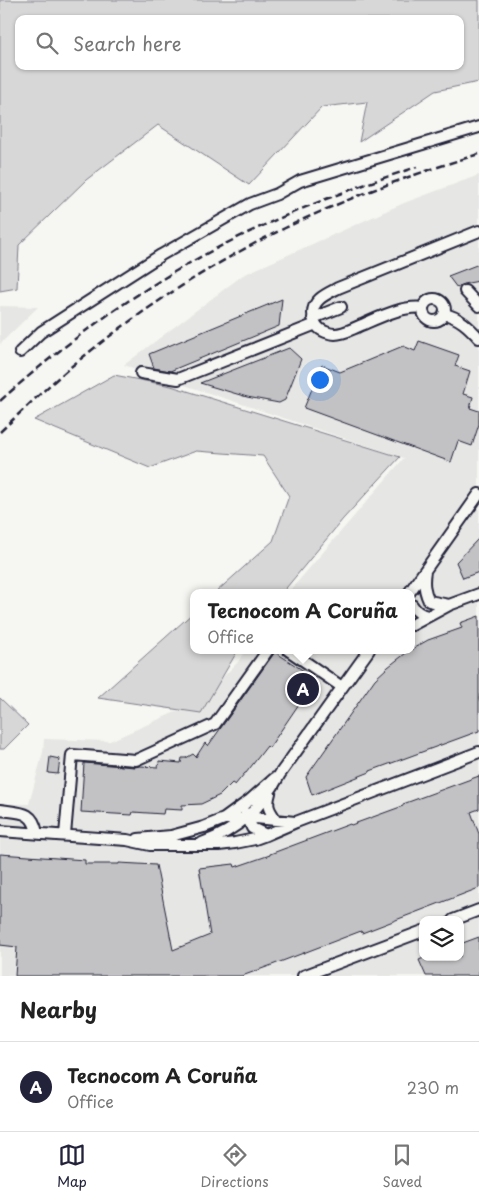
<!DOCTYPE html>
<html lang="en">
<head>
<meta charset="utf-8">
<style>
	body { margin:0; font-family:"Playpen Sans",sans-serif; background:#f2f2f2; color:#222 }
	.controls { position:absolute; right:15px; bottom:15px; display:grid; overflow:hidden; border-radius:10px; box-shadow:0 1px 4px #0004 }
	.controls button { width:45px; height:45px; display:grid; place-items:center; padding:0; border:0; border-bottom:1px solid #e0e0e0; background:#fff; color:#222; font:25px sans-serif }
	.you { position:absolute; left:319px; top:379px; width:18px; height:18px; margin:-12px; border:4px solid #fff; border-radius:50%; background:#1a73e8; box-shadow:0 0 0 8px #1a73e833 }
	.badge { display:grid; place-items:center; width:32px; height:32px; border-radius:50%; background:#22223b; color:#fff; font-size:16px; font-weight:700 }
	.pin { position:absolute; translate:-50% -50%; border:2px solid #fff; box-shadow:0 1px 5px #0006 }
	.popup { position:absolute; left:190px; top:589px; width:225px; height:65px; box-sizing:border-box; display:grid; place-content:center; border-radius:10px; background:#fff; filter:drop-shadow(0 1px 4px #0005); font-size:16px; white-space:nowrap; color:#767676 }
	.popup b { font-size:19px; color:#222 }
	.popup::after { content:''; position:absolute; left:50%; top:100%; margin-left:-10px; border:10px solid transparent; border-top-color:#fff }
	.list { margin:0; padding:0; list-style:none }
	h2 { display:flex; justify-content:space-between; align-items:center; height:65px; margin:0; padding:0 20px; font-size:21px }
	h2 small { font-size:16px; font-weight:400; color:#767676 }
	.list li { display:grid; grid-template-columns:32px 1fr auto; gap:15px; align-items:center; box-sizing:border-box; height:90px; padding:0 20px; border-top:1px solid #e0e0e0 }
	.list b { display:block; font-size:19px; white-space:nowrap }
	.list p { margin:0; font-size:16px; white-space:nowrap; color:#767676 }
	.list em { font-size:16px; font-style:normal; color:#767676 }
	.icon { flex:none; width:28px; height:28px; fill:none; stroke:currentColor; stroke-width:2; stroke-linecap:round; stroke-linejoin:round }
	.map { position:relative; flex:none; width:479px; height:976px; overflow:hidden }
	.search { position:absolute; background:#fff; box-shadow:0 1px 4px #0004; left:15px; right:15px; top:15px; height:55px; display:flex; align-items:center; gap:12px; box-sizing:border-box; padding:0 18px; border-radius:10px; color:#767676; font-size:19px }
	.sheet { height:155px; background:#fff }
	nav { display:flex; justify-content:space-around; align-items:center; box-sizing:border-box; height:70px; border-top:1px solid #e0e0e0; background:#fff; font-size:14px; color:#767676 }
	nav a { display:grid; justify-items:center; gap:2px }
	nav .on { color:#22223b }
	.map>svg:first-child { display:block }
</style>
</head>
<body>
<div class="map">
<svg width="479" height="976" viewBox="0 0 479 976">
	<rect width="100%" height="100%" fill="#f6f6f2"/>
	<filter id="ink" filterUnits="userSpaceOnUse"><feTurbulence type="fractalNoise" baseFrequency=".02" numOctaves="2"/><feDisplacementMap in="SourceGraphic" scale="10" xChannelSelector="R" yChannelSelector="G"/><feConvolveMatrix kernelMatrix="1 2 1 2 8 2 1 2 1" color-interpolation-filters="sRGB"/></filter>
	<g filter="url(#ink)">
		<!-- built -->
		<path fill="#e6e6e4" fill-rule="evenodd" d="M479 175V976H0V804H29L43 752 44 739 110 741 198 702 238 662 245 650H412V593H288L404 458 124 365 243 275 404 203ZM423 920H460V957H423Z
			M0 306 38 307 0 344Z"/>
		<!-- green -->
		<path fill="#d7d7d7" stroke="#7c7c89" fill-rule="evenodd" d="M0 0H479V82L435 91 359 142 367 102 322 107 249 185 158 125 86 180 19 245 17 288 0 291ZM19 19H460V66H19Z
			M114 375 171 386 400 457 343 519 282 593H215L273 541 289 496 263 456 196 451 150 468 34 420Z
			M194 612V650H238L201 713 98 698Z
			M0 698 28 725 4 749H0Z"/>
		<!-- building -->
		<path fill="#c2c2c4" stroke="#22223b" d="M479 264V281L463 284 457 288 448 276Z
			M282 299 279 326 170 371 154 368 149 354Z
			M419 341 459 355 455 366 470 371 463 394 473 397 470 408 479 411V424L472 446 458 441 451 462 304 408 322 365 340 372 403 346 415 351Z
			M289 348 301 359 285 400 279 403 247 397 200 383Z
			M479 538V572L463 578 456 562Z
			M479 616V731L370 771V772L312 795 306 777 375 679 388 667 410 650H412V649L428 640 462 628 460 623Z
			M275 652 316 679 269 748 267 746 246 773H245L235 785 232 783 220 795 201 804 182 805V810L164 809 163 814 133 812 132 815 81 812 84 763 135 767 140 766 158 767 159 761 181 763 182 758H186L193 754 196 757 205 743 208 746Z
			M50 757 60 759 58 774 48 773Z
			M479 776V809L471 812 479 834V888L362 933 361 931 272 965 242 976H15L17 947 0 945V854L85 860V864H119V863L156 865 173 950 210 935 199 868 234 864 235 867 270 855V854L350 824 351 825 403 806V804Z
			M479 937V976H426L419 960 426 957H460V944Z"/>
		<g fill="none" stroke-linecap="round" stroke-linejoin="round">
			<defs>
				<path id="minor" d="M465 291 479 306
					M423 310a11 11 0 1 1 22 0a11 11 0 1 1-22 0Z
					M423 308C402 305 376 319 357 327 350 330 343 334 335 334 330 334 321 331 318 327 314 323 313 318 313 313 313 299 327 294 338 288L479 231
					M444 314C459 317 469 327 479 338
					M313 318 341 307
					M20 352 41 332 161 255 250 204 277 194 300 181 479 127
					M141 373 178 379 316 324
					M425 571C423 583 424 591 429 601L449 605
					M409 593 479 494
					M412 605C416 612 421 615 428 616
					M412 625 449 605 479 594
					M288 650 342 687
					M270 793C266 806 269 810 276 820
					M0 810C20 813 33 810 37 833
					M246 813 252 828 266 835
					M224 819 250 800 275 778
					M0 831 127 840 150 845H219L235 843 255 839 266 835 296 822 479 752
					M65 835 72 755 136 760 215 724 268 650
					M138 839 171 836 204 827 224 819 256 818 295 822
					M202 843C238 830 262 808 280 774L369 650
					M453 920 479 910
					M303 976 423 931"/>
			</defs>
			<!-- minor casing -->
			<use href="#minor" stroke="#22223b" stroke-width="14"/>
			<!-- minor -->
			<use href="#minor" stroke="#f6f6f2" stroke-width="10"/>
			<!-- rail -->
			<path stroke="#22223b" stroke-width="2.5" stroke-dasharray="8 4" stroke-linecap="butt" d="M0 401C68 340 143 286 223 245 286 213 351 188 417 167
				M0 432C25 408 51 383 78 361 142 309 211 264 285 228 347 198 413 174 479 154"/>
		</g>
	</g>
</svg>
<div class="controls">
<button><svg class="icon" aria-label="layers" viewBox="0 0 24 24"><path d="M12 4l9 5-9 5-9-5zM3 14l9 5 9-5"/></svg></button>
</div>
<div class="you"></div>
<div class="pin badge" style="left:303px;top:689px">A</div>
<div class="popup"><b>Tecnocom A Coruña</b>Office</div>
<div class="search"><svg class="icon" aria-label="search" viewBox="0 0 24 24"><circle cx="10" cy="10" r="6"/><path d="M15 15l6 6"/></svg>Search here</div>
</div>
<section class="sheet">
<h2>Nearby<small></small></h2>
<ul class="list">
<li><span class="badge">A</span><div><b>Tecnocom A Coruña</b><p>Office</p></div><em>230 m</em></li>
</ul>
</section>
<nav>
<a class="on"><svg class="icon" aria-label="map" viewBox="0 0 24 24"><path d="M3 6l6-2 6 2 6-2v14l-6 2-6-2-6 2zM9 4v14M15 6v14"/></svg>Map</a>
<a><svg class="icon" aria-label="directions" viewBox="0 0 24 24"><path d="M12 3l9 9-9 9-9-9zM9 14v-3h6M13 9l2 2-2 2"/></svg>Directions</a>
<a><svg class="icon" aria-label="saved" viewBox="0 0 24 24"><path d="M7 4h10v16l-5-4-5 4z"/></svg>Saved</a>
</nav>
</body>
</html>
